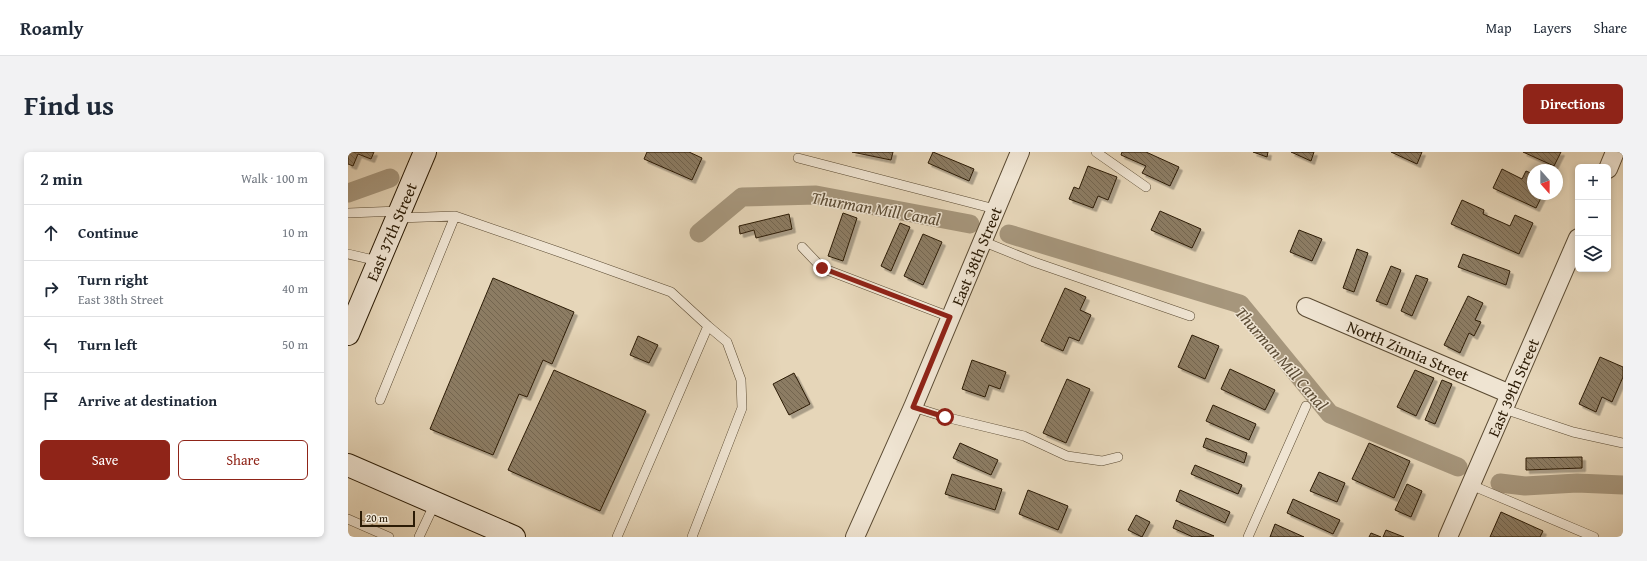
<!DOCTYPE html>
<html lang="en">
<head>
<meta charset="utf-8">
<style>
	body { margin:0; font-family:"Gentium Book Plus",serif; background:#f2f2f3; color:#1f2937 }
	.controls { position:absolute; right:12px; top:12px; display:grid; overflow:hidden; border-radius:6px; box-shadow:0 2px 6px #0003 }
	.controls button { width:36px; height:36px; display:grid; place-items:center; padding:0; border:0; border-bottom:1px solid #e0e1e3; background:#fff; color:#1f2937; font:20px sans-serif }
	.compass { position:absolute; left:1179px; top:12px; width:36px; height:36px; border-radius:50%; background:#fff; box-shadow:0 2px 6px #0003; rotate:159deg }
	.scale { position:absolute; left:12px; bottom:10px; width:55px; box-sizing:border-box; padding-left:4px; border:2px solid #2b1b05; border-top:0; font-size:11px; line-height:14px; white-space:nowrap; color:#2b1b05; -webkit-text-stroke:3px #efe4d2; paint-order:stroke }
	.stop { position:absolute; width:12px; height:12px; margin:-9px; border:3px solid #8f2418; border-radius:50%; background:#fff }
	.stop.end { background:#8f2418; border-color:#fff; box-shadow:0 1px 4px #0008 }
	.list { margin:0; padding:0; list-style:none }
	h2 { display:flex; justify-content:space-between; align-items:center; height:52px; margin:0; padding:0 16px; font-size:17px }
	h2 small { font-size:13px; font-weight:400; color:#747a83 }
	.list li { display:grid; grid-template-columns:26px 1fr auto; gap:12px; align-items:center; box-sizing:border-box; height:56px; padding:0 16px; border-top:1px solid #e0e1e3 }
	.list b { display:block; font-size:15px; white-space:nowrap }
	.list p { margin:0; font-size:13px; white-space:nowrap; color:#747a83 }
	.list em { font-size:13px; font-style:normal; color:#747a83 }
	.actions { display:flex; gap:8px; padding:12px 16px }
	.actions a { flex:1; padding:9px 0; border:1px solid #8f2418; border-radius:6px; text-align:center; font-size:14px; color:#8f2418 }
	.actions .main { background:#8f2418; color:#fff }
	.icon { flex:none; width:22px; height:22px; fill:none; stroke:currentColor; stroke-width:2; stroke-linecap:round; stroke-linejoin:round }
	.map { position:relative; flex:none; width:1275px; height:385px; overflow:hidden; border-radius:6px }
	header { display:flex; align-items:center; gap:24px; box-sizing:border-box; height:56px; padding:0 20px; background:#fff; border-bottom:1px solid #e0e1e3 }
	header strong { font-size:19px }
	nav { display:flex; gap:22px; margin-inline-start:auto; font-size:14px }
	.intro { display:flex; align-items:center; justify-content:space-between; box-sizing:border-box; height:96px; padding:0 24px }
	h1 { margin:0; font-size:28px }
	.button { padding:10px 18px; border-radius:6px; background:#8f2418; color:#fff; font-size:14px; font-weight:700 }
	main { display:flex; gap:24px; padding:0 24px }
	aside { flex:1; background:#fff; border-radius:6px; box-shadow:0 2px 6px #0003 }
	.map>svg:first-child { display:block }
</style>
</head>
<body>
<header>
<strong>Roamly</strong>
<nav><a>Map</a><a>Layers</a><a>Share</a></nav>
</header>
<div class="intro"><h1>Find us</h1><a class="button">Directions</a></div>
<main>
<aside>
<h2>2 min<small>Walk · 100 m</small></h2>
<ul class="list">
<li><svg class="icon" aria-label="ahead" viewBox="0 0 24 24"><path d="M12 20V5M6 11l6-6 6 6"/></svg><div><b>Continue</b></div><em>10 m</em></li>
<li><svg class="icon" aria-label="right" viewBox="0 0 24 24"><path d="M7 20v-9h11M14 6l5 5-5 5"/></svg><div><b>Turn right</b><p>East 38th Street</p></div><em>40 m</em></li>
<li><svg class="icon" aria-label="left" viewBox="0 0 24 24"><path d="M17 20v-9H6M10 6l-5 5 5 5"/></svg><div><b>Turn left</b></div><em>50 m</em></li>
<li><svg class="icon" aria-label="arrive" viewBox="0 0 24 24"><path d="M6 21V4h12l-3 4 3 4H6"/></svg><div><b>Arrive at destination</b></div></li>
</ul>
<div class="actions"><a class="main">Save</a><a>Share</a></div>
</aside>
<div class="map">
<svg width="1275" height="385" viewBox="0 0 1275 385">
	<defs>
		<pattern id="building-back-hatch" width="6" height="6" patternUnits="userSpaceOnUse"><rect width="6" height="6" fill="#8c7c63"/><path d="M-1 5l2 2M0 0l6 6M5-1l2 2" fill="none" stroke="#736550"/></pattern>
		<filter id="shadow"><feDropShadow dx="3.5" dy="3.5" stdDeviation="0" flood-color="#0004"/></filter>
	</defs>
	<rect width="100%" height="100%" fill="#e6d6b9"/>
	<filter id="stains"><feTurbulence type="fractalNoise" baseFrequency=".005" numOctaves="4"/><feColorMatrix values="0 0 0 0 .2 0 0 0 0 .09 0 0 0 0 .02 0 0 0 .5 -.17"/></filter>
	<radialGradient id="worn" r=".72"><stop offset=".6" stop-color="#630" stop-opacity="0"/><stop offset="1" stop-color="#630" stop-opacity=".3"/></radialGradient>
	<g fill="none" stroke-linecap="round" stroke-linejoin="round">
		<!-- canal -->
		<path stroke="#a6967c" stroke-width="19" d="M0 41 42 26
			M351 81 394 45 468 43 622 72
			M661 82 892 152 982 262 1110 315
			M1152 331 1177 334 1229 331 1275 333"/>
	</g>
	<!-- building -->
	<path fill="url(#building-back-hatch)" stroke="#2b1b05" filter="url(#shadow)" d="M0 0H26L23 7 10 2 5 14 0 12Z
		M299 0H341L354 6 344 28 296 7Z
		M504 0H545L543 8Z
		M585 0 626 17 621 29 580 11Z
		M774 0H798L831 15 822 34 794 21 798 14 773 3Z
		M905 0H920L919 5Z
		M943 0H966L963 9Z
		M1043 0H1074L1069 12Z
		M1175 0H1213L1206 14Z
		M740 14 769 25 760 48 750 44 745 56 721 47 726 35 731 37Z
		M1154 17 1174 27 1178 19 1185 22V42H1195L1188 56 1145 36Z
		M1114 48 1136 58 1135 62 1162 74 1167 63 1185 71 1171 102 1103 72Z
		M812 59 853 77 844 96 803 78Z
		M495 61 509 66 495 109 480 104Z
		M441 62 444 77 408 86 406 78 392 82 391 74Z
		M552 71 562 75 543 119 533 114Z
		M951 78 974 87 964 109 942 100Z
		M575 82 594 90 575 133 556 124Z
		M1009 97 1020 101 1006 140 995 136Z
		M1115 102 1162 119 1158 133 1110 115Z
		M1043 114 1053 118 1039 153 1028 149Z
		M1068 123 1080 127 1064 164 1053 159Z
		M145 126 226 160 204 212 195 208 179 245 171 242 145 303 82 277Z
		M717 136 738 145 732 158 743 163 731 189 721 185 715 199 693 189Z
		M1120 144 1135 151 1127 168 1133 170 1126 184 1121 181 1112 201 1096 193Z
		M844 183 871 194 857 227 830 215Z
		M290 184 310 193 301 211 282 203Z
		M1252 205 1275 215V225L1264 250 1254 245 1248 260 1231 252Z
		M624 208 658 220 652 237 641 233 637 245 614 237Z
		M882 217 927 238 917 258 873 237Z
		M206 218 298 259 252 359 160 318Z
		M1067 218 1086 226 1068 264 1049 255Z
		M446 221 462 252 441 263 425 232Z
		M719 227 742 237 718 291 695 281Z
		M1094 228 1104 232 1087 272 1077 268Z
		M865 253 908 272 901 288 858 269Z
		M858 286 899 301 896 311 855 295Z
		M612 291 650 308 643 323 605 306Z
		M1021 291 1062 309 1046 346 1004 327Z
		M1234 305V316L1178 318V306Z
		M847 313 894 333 890 342 843 322Z
		M971 320 997 331 989 350 962 339Z
		M604 322 654 337 647 358 597 342Z
		M1059 332 1074 339 1063 365 1047 358Z
		M680 338 720 354 710 378 671 362Z
		M832 338 882 360 877 371 828 349Z
		M945 347 992 368 985 382 939 361Z
		M1153 360 1195 379 1192 385H1142Z
		M788 363 802 370 794 385 780 378Z
		M828 368 866 384 845 385 825 376Z
		M927 372 956 385H922Z
		M1038 378 1056 385H1035Z
		M1023 381 1033 385H1021Z"/>
	<g fill="none" stroke-linecap="round" stroke-linejoin="round">
		<defs>
			<path id="lane" d="M748 0 798 35
				M450 6 647 57
				M0 61 51 59
				M50 66 107 64 214 101 323 140 360 174
				M634 89 686 110 842 164
				M454 95 474 116 602 165
				M0 102 30 109
				M32 248 107 64
				M565 255 597 265 676 284 719 304 754 309 770 305
				M1156 257 1225 280 1275 291
				M1123 333 1246 385
				M0 367 41 385
				M71 385 87 351
				M269 385 360 174 379 190 393 228 394 256 344 385
				M900 385 958 254"/>
			<g id="street">
				<path d="M1260 17 1267 0"/>
				<path id="s1" d="M958 155 1162 242"/>
				<path id="s2" d="M507 385 565 255 672 0"/>
				<path id="s3" d="M1100 385 1230 86"/>
			</g>
			<g id="secondary">
				<path id="s4" d="M0 182 77 0"/>
				<path d="M0 313 166 385"/>
			</g>
		</defs>
		<!-- lane casing -->
		<use href="#lane" stroke="#5a4a32" stroke-width="10"/>
		<!-- street casing -->
		<use href="#street" stroke="#5a4a32" stroke-width="20"/>
		<!-- secondary casing -->
		<use href="#secondary" stroke="#2b1b05" stroke-width="24"/>
		<!-- lane -->
		<use href="#lane" stroke="#efe4d2" stroke-width="9"/>
		<!-- street -->
		<use href="#street" stroke="#efe4d2" stroke-width="18"/>
		<!-- secondary -->
		<use href="#secondary" stroke="#efe4d2" stroke-width="22"/>
	</g>
	<g fill="none" stroke-linecap="round" stroke-linejoin="round">
		<!-- route -->
		<path stroke="#8f2418" stroke-width="5" d="M474 116 602 165 565 255 597 265"/>
	</g>
	<g text-anchor="middle" dominant-baseline="central" stroke-width="3" stroke-linejoin="round" paint-order="stroke">
		<!-- street labels -->
		<g font-size="16" fill="#2b1b05" stroke="#efe4d2">
			<text stroke="none"><textPath href="#s4" startOffset="111">East 37th Street</textPath></text>
			<text stroke="none"><textPath href="#s2" startOffset="306">East 38th Street</textPath></text>
			<text stroke="none"><textPath href="#s1" startOffset="111">North Zinnia Street</textPath></text>
			<text stroke="none"><textPath href="#s3" startOffset="163">East 39th Street</textPath></text>
		</g>
		<!-- water labels -->
		<g font-size="17" font-style="italic" fill="#5c4c35" stroke="#efe4d2">
			<text transform="translate(528 56) rotate(10)">Thurman Mill Canal</text>
			<text transform="translate(934 206) rotate(49)">Thurman Mill Canal</text>
		</g>
	</g>
	<rect width="100%" height="100%" filter="url(#stains)"/>
	<rect width="100%" height="100%" fill="url(#worn)"/>
</svg>
<div class="controls">
<button>+</button>
<button>−</button>
<button><svg class="icon" aria-label="layers" viewBox="0 0 24 24"><path d="M12 4l9 5-9 5-9-5zM3 14l9 5 9-5"/></svg></button>
</div>
<svg class="compass" viewBox="-18 -18 36 36"><path d="M0-13l5 13h-10z" fill="#e53935"/><path d="M0 13l5-13h-10z" fill="#747a83"/></svg>
<div class="scale">20 m</div>
<div class="stop" style="left:597px;top:265px"></div>
<div class="stop end" style="left:474px;top:116px"></div>
</div>
</main>
</body>
</html>
